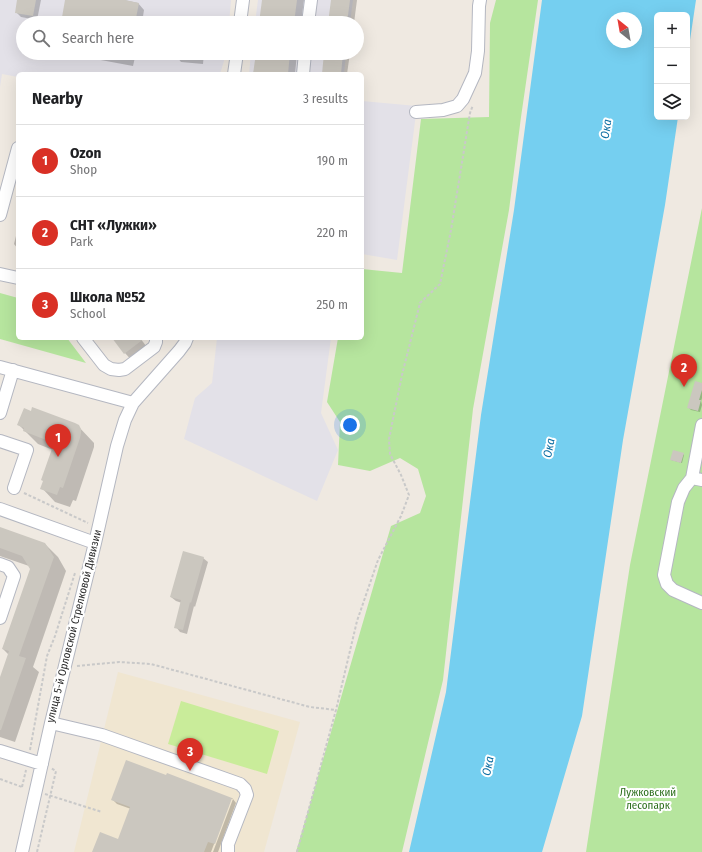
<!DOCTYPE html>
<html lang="en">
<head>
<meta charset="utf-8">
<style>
	body { margin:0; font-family:"Fira Sans Condensed",sans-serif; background:#f6f6f6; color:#202124 }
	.controls { position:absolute; right:12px; top:12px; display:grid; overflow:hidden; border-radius:6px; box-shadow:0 4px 16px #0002 }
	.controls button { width:36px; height:36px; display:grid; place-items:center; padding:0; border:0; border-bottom:1px solid #e0e0e0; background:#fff; color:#202124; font:20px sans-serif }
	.compass { position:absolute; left:606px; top:12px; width:36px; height:36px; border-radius:50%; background:#fff; box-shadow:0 4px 16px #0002; rotate:329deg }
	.you { position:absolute; left:350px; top:425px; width:14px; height:14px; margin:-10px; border:3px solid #fff; border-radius:50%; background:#1a73e8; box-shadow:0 0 0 6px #1a73e833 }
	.badge { display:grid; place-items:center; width:26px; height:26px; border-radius:50%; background:#d93025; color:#fff; font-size:13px; font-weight:700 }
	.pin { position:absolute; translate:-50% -33px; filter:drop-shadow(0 1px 2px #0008) }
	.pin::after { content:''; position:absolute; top:21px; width:14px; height:12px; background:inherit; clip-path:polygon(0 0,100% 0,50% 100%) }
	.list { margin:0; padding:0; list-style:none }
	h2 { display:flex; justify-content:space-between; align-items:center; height:52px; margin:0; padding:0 16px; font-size:17px }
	h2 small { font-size:13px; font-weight:400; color:#757577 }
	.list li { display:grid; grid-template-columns:26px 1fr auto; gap:12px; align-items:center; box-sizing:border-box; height:72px; padding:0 16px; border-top:1px solid #e0e0e0 }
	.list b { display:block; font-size:15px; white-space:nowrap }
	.list p { margin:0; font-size:13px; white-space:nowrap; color:#757577 }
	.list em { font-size:13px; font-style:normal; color:#757577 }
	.icon { flex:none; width:22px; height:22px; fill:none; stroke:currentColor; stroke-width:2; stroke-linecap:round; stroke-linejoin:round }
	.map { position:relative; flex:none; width:702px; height:852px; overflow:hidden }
	.search { position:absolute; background:#fff; box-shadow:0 4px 16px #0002; left:16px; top:16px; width:348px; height:44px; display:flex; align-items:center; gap:10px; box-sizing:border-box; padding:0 14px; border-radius:22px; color:#757577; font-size:15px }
	.panel { position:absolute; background:#fff; box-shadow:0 4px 16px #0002; left:16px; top:72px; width:348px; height:268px; border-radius:6px }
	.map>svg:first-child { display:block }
</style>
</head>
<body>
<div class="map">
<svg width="702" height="852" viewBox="0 0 702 852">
	<rect width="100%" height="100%" fill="#efe9e1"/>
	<!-- industrial -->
	<path fill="#e3e1e8" d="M0 0H231L229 23H23V53H225L224 61 220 74H18V77L2 74 0 87Z
		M258 0H353L350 23H255Z
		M251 53H346L344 74H249Z
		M362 101 417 106 397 260 362 254Z
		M217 338H331L321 413 338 450 317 501 184 439 195 398 212 383Z"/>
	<!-- education -->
	<path fill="#f0e6d1" d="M118 672 300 722 264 852H74Z"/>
	<!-- green -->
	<path fill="#b6e59e" d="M496 0H538L521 117 509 210 473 409 443 680 402 852H296L391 526 420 513 426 496 418 469 400 458 370 471 338 465 340 422 327 402 338 338H362V269L402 273 421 119 489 117 490 23Z
		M702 208V852H586L630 565Z
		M0 293 18 298V338H67L86 363 0 339Z"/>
	<!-- pitch -->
	<path fill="#c9ec9a" d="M181 701 279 731 267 774 168 744Z"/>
	<!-- water -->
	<path fill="#75cff0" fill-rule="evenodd" d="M542 0H696L687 60V15H657V117H678L665 205 623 440 582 716 542 852H409L446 692 481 415 514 210ZM612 18H636V42H612Z"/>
	<!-- shadow -->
	<path fill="#0003" d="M18 0H41L37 20 21 17 16 12Z
		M66 0H124L138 3 144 10 142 23H62Z
		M263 0H304L301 23H260Z
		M332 0H357L354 23H329Z
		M63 53H136L133 66Z
		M177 53H204L203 64 181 62 177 57Z
		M257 53H297L295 74H254Z
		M325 53H350L347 74H323Z
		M18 228V249L14 244Z
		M113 338H140L150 351 134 363 125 353Z
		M702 384V398L701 401 702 405 700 412 691 410 689 408Z
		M19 425 78 426 94 443V447L76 501 73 500 70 507 55 502 42 488 53 450 38 444Z
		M683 454 684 455 682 463 671 460Z
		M0 528 45 544 58 557 66 571 33 667 39 672 15 742 0 737V680L9 655 3 649 31 569 29 566 0 556Z
		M203 558 208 562 195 607 194 606 187 634 180 632 176 627 182 603 176 601 171 597Z
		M232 798 233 799H231L211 852H93L119 841 131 809 117 804 113 800Z
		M233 799 236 803 218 852H213Z"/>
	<!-- building -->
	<path fill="#cbc7bf" d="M17 0H36L33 16 15 13Z
		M65 0H125L139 3 135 23H61Z
		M262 0H297L294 23H259Z
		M331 0H350L347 23H328Z
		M256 53H290L288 74H253Z
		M324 53H343L341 74H322Z
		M112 338H145L124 354Z
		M695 381 702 383V390L699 400H701L698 411 687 408Z
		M32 407 75 423 79 425 81 429V433L80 438 63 488 60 487 57 495 40 489 43 481 41 480 54 443 23 431 24 428 17 425 24 408 31 411Z
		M673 450 684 453 681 463 670 460Z
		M0 527 45 543 54 557 19 656 26 658 1 730H0V677L9 651 2 649 30 569 22 556 0 548Z
		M183 551 204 557 191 603 190 602 183 630 174 628 181 600 170 597Z
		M126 760 166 775 167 773 232 798 215 844 208 842 204 852H92L100 832 118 839 130 807 111 800Z"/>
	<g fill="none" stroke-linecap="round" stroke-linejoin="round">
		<defs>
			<path id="minor" d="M240 23 243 0
				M308 23 311 0
				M234 74 237 53
				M303 74 305 53
				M416 112 443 110 457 106 463 99 475 73 478 51 479 6 480 0
				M0 215 18 148
				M0 274 18 278
				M83 338 104 365 111 369 119 370 125 369 154 347 156 342V338
				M0 367 133 403
				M0 413 13 370
				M702 425 692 478 702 480
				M0 441 27 450 14 488
				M692 478 684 488 678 502 664 575 667 584 673 590 702 603
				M0 509 95 543
				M0 564 8 567 14 576 0 618
				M51 723 102 735 240 784 245 789 247 795 228 844V852
				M0 751 42 764
				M22 852 51 723 95 543 117 446 125 420 133 403 179 351 185 343 187 338"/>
		</defs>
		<!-- minor casing -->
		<use href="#minor" stroke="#b4b7c1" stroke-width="14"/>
		<!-- path -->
		<path stroke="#c9c9c9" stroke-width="2" stroke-dasharray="3 2" stroke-linecap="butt" d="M24 493 88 523
			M77 666 119 662 151 664 310 707 336 710
			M30 750 47 656 55 636 75 573
			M0 779 22 787
			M22 787 26 770
			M45 794 102 812
			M37 852 56 771 51 768
			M297 852 336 710 357 621 378 560 401 516 409 495 401 475 390 454 389 439 402 375 420 303 440 284 451 230 470 113 473 105"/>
		<!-- minor -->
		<use href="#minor" stroke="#fff" stroke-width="12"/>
	</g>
	<g text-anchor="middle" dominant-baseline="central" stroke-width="4" stroke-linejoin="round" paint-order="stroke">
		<!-- street labels -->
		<g font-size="11" fill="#2e2e2e" stroke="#fff">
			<text transform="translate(74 626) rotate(-76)">улица 5-й Орловской Стрелковой Дивизии</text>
		</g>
		<!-- park labels -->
		<g font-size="11" fill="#2c6e1b" stroke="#fff">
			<text x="648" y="792">Лужковский<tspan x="648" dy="13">лесопарк</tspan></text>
		</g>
		<!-- water labels -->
		<g font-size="12" font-style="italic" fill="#0d6fa3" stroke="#fff">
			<text transform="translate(606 129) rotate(-82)">Ока</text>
			<text transform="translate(549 448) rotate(-79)">Ока</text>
			<text transform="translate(488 766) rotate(-79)">Ока</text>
		</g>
	</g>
</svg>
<div class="controls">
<button>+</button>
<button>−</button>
<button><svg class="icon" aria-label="layers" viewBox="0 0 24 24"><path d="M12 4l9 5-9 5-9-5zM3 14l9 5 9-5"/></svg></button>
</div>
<svg class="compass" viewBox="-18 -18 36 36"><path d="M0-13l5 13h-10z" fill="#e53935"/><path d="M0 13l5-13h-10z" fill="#757577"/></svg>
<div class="you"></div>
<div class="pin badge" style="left:58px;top:457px">1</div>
<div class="pin badge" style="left:684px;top:387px">2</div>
<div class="pin badge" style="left:190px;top:771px">3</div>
<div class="search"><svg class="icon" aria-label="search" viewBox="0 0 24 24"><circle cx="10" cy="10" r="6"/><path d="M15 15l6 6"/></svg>Search here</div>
<section class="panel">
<h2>Nearby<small>3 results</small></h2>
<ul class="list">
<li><span class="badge">1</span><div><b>Ozon</b><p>Shop</p></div><em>190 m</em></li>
<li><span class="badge">2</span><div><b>СНТ «Лужки»</b><p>Park</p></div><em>220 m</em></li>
<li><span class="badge">3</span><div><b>Школа №52</b><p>School</p></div><em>250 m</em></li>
</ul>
</section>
</div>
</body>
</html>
